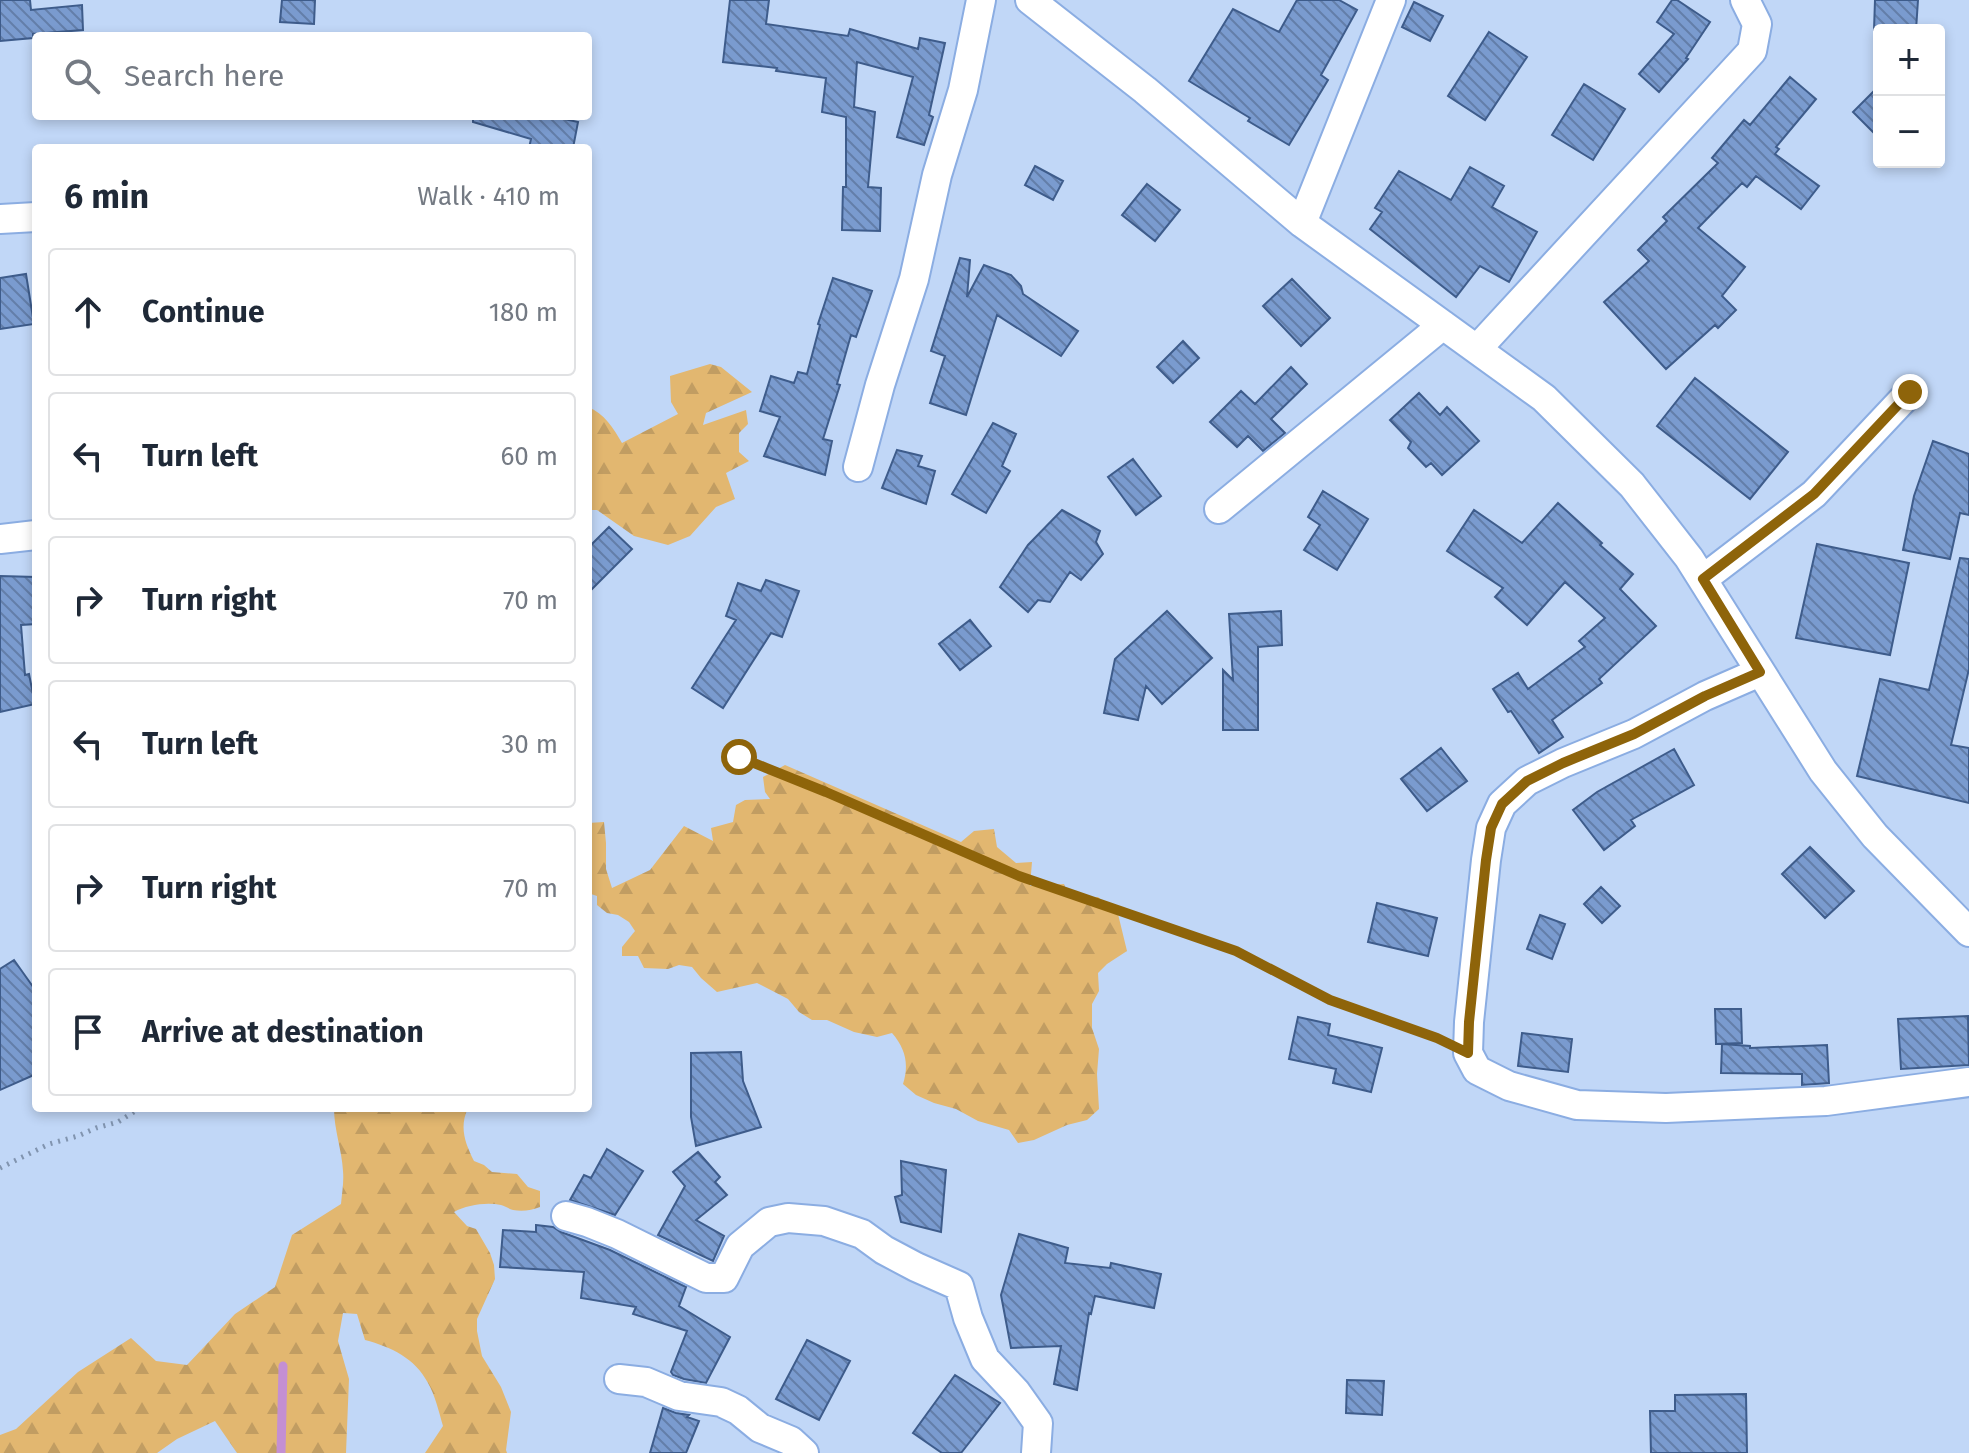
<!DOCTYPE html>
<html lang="en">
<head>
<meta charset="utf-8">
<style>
	body { margin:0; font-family:"Fira Sans",sans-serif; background:#f2f2f3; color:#1f2937 }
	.controls { position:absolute; right:24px; top:24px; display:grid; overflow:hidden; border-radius:8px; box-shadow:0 4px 12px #0003 }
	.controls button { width:72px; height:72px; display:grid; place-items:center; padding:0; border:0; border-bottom:2px solid #e0e1e3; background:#fff; color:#1f2937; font:40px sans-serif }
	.stop { position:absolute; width:24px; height:24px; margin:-18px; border:6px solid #8e640a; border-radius:50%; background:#fff }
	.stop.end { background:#8e640a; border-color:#fff; box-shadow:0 2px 8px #0008 }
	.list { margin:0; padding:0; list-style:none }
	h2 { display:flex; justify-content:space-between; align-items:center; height:104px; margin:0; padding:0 32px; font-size:34px }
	h2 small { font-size:26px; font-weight:400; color:#747a83 }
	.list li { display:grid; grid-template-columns:52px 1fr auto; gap:24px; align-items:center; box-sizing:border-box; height:128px; margin:0 16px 16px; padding:0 16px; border:2px solid #e0e1e3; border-radius:8px }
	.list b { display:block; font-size:30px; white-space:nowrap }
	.list em { font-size:26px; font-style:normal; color:#747a83 }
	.icon { flex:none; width:44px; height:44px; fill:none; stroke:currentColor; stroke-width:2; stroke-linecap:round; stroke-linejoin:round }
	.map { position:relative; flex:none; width:1969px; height:1453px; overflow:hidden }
	.search { position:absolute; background:#fff; box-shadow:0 4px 12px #0003; left:32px; top:32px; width:560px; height:88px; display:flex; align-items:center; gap:20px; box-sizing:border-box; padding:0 28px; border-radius:8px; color:#747a83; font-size:30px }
	.panel { position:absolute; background:#fff; box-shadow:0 4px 12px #0003; left:32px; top:144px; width:560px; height:968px; border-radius:8px }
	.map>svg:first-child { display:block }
</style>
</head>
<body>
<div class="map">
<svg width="1969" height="1453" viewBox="0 0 1969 1453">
	<defs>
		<pattern id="forest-firs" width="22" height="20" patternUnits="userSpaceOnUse" patternTransform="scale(2)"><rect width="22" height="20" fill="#e2b770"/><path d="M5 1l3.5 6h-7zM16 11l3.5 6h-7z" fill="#c19d62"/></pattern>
		<pattern id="building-back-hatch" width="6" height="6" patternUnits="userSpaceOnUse" patternTransform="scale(2)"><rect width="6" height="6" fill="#7a9bcf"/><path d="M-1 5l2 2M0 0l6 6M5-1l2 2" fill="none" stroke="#637ea9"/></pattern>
	</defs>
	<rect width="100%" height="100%" fill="#c1d7f7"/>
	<!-- forest -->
	<path fill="url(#forest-firs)" d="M710 364 721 367 752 392 706 413 703 425 746 410 748 424 739 433V452L749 461 726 473 735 499 716 507 690 536 668 545 634 536 597 510H588V407C604 413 614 429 622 443L678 414 671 402 670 376Z
		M785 765 961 842 974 831 994 829 997 847 1016 863 1032 862 1030 886 1064 884 1069 897 1080 901 1098 897 1118 914 1127 951 1107 964 1098 973 1099 991 1092 1004V1028L1099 1049 1097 1074 1099 1109 1087 1120 1067 1125 1034 1140 1018 1143 1009 1130 978 1121 956 1109 934 1103 916 1095 903 1084C909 1065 906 1049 892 1033L877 1037 854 1032 827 1020H812L799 1012 788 999 757 983 717 992 701 978 692 967 679 965 668 969 644 968 638 956H622V947L635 931 629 922 618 915 607 913 597 905V896L588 893V823L604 822 606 843V869L612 888 650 870 684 826 713 841 711 828 733 822 736 805 745 800 770 799 765 792 763 777Z
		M334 1108H468C459 1127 465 1143 474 1161L484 1165 492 1172 517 1174 528 1187 540 1191V1207C532 1210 523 1212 513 1210 509 1209 505 1206 501 1205 486 1202 467 1205 454 1212L467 1226 476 1229 490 1253 494 1265 495 1279 477 1319V1331L482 1356 501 1387 511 1412 506 1450 507 1453H425L443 1426C439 1412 435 1395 428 1383 415 1358 391 1347 365 1340L357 1314 343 1313 338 1341 349 1379 346 1453H237L215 1421 177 1439 157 1453H0V1435L16 1429 78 1372 131 1338 156 1361 187 1365 235 1314 275 1287 292 1235 341 1204C342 1193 344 1182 343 1171 342 1150 334 1130 334 1108Z"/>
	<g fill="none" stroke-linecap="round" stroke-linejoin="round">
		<!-- stream -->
		<path stroke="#c48fd2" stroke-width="9" d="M281 1453 283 1366"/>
	</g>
	<!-- building -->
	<path fill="url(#building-back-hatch)" stroke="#3e5c8b" stroke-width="2" d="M0 0H30L31 10 82 5 83 30 33 34V38L0 41Z
		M282 0H315L314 24 280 22Z
		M730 0H769L766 24 848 36 850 29 918 49 920 38 945 43 929 115 933 117 924 145 897 137 913 77 857 62 854 107 875 112 868 187 881 188 880 231 842 230 843 187H846V117L822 112 826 78 776 71 777 68 723 62Z
		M1297 0H1339L1357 10 1321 75 1328 80 1289 145 1248 121 1250 118 1189 81 1233 9 1279 32Z
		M1672 0H1677L1710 22 1686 58 1688 59 1659 92 1639 74 1674 34 1657 22Z
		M1875 0H1918L1916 30H1874Z
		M1414 2 1443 16 1430 41 1402 27Z
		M1489 32 1527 57 1485 120 1448 96Z
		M1790 77 1816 99 1776 147 1779 149 1775 154 1819 186 1801 209 1756 176 1747 187 1742 183 1698 228 1745 267 1722 296 1736 310 1718 328 1715 325 1666 369 1604 302 1649 261 1638 250 1667 221 1663 217 1718 163 1712 158 1744 120 1750 125Z
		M1584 84 1625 109 1593 160 1552 135Z
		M1879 86V138L1853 112Z
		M473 116H551L578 122 573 148H529L531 139 473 122Z
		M1035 166 1063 181 1053 200 1025 185Z
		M1470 167 1504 186 1492 207 1537 232 1509 282 1480 266 1456 297 1370 229 1382 212 1375 208 1399 171 1451 200Z
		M1147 184 1180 210 1155 241 1122 215Z
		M960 258 970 260 967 297 984 265 1011 275 1021 286 1023 294 1078 331 1061 356 997 315 966 415 930 403 945 356 931 351Z
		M26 274 34 324 0 329V278Z
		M833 278 872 291 856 337 851 335 837 384 840 385 823 439 832 441 825 475 764 456 780 417 760 411 771 376 794 383 798 372 807 374 820 325 818 324Z
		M1292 279 1330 318 1301 346 1263 306Z
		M1183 341 1199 358 1173 383 1157 367Z
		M1291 367 1307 384 1271 419 1285 433 1263 451 1248 436 1237 447 1210 422 1241 391 1255 404Z
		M1695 378 1788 452 1750 499 1657 426Z
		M1419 393 1440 415 1447 407 1479 441 1442 475 1431 463 1426 467 1408 448 1411 442 1390 420Z
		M993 423 1016 434 1002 466 1010 471 986 513 952 494Z
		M1933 441 1969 454V515L1960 513 1950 559 1903 550 1914 496Z
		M897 450 922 456 918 466 935 471 926 504 882 488Z
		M1133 459 1161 496 1136 515 1108 477Z
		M1323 491 1368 519 1337 570 1304 550 1320 525 1308 517Z
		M1558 503 1602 543 1600 545 1633 574 1620 589 1656 626 1599 679 1602 683 1552 720 1563 737 1539 753 1511 711 1508 712 1493 689 1518 673 1528 689 1585 647 1579 641 1605 618 1565 582 1527 625 1495 597 1503 588 1447 551 1474 510 1522 543Z
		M1062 510 1100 531 1096 542 1103 554 1081 580 1070 572 1050 602 1038 600 1028 612 1000 587 1028 545Z
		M609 527 632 549 588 593V548Z
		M1817 544 1909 563 1890 655 1796 638Z
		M1960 558 1969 559V669L1951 745 1969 748V803L1857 776 1880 679 1929 690Z
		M0 576 36 577V624L21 625 25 675 29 674 35 704 0 712Z
		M766 580 799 591 782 637 771 633 723 708 692 688 736 620 726 616 738 583 761 591Z
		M1167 611 1212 658 1162 704 1146 686 1138 720 1104 713 1115 659Z
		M1281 611 1282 645 1258 647V730H1223V670L1233 680 1229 614Z
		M970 620 991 646 960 670 939 644Z
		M1441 748 1467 781 1427 811 1401 779Z
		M1674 749 1694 785 1631 820 1635 826 1604 850 1573 810 1597 792Z
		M1810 847 1854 891 1825 918 1782 874Z
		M1601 887 1620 906 1602 923 1584 904Z
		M1377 903 1437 918 1428 956 1368 942Z
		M1540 915 1565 924 1552 959 1527 949Z
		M14 960 36 991V1074L0 1090V969Z
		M1715 1009H1741L1742 1043 1716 1044Z
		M1968 1016 1969 1065 1901 1069 1898 1019Z
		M1298 1017 1330 1024 1328 1035 1382 1048 1371 1092 1333 1083 1336 1069 1289 1059Z
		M1522 1033 1572 1039 1568 1072 1518 1066Z
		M1722 1044 1750 1046V1048L1827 1045 1829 1083 1802 1085V1074L1721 1073Z
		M741 1052 743 1081 761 1127 696 1146 691 1117V1053Z
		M607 1149 643 1171 615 1215 570 1200 584 1175 591 1178Z
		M698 1152 720 1177 715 1182 727 1195 696 1220 724 1236 713 1261 658 1235 685 1186 673 1172Z
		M901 1161 946 1170 941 1232 901 1222 895 1197 902 1195Z
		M536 1225 553 1227 561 1232 610 1250 686 1287 679 1306 730 1337 706 1383 684 1379 673 1375 671 1372 687 1331 633 1314 636 1307 581 1298 584 1272 500 1267 503 1230 536 1232Z
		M1019 1234 1068 1248 1065 1263 1110 1268 1111 1263 1161 1274 1154 1308 1095 1296 1091 1314 1089 1313 1077 1390 1054 1384 1061 1346 1011 1348 1001 1295Z
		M807 1340 850 1361 819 1420 776 1399Z
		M955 1375 1000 1403 961 1453H942L913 1433Z
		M1347 1380 1384 1381 1382 1415 1346 1413Z
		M1746 1394 1747 1453H1651L1650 1411H1675V1395Z
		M663 1408 676 1413 689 1415 687 1417 699 1421 686 1453H650Z"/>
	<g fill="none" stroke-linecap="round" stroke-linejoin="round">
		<defs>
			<path id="street" d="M1030 0 1145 90 1302 223 1544 398 1632 485 1689 558 1823 771 1875 836 1969 932
				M0 219 36 217
				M1302 223 1391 0
				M1477 349 1752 51 1757 24 1745 0
				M858 467 880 385 914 279 937 175 963 90 981 0
				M1219 509 1443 325
				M0 539 36 535
				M1703 579 1814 494 1910 392
				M1760 672 1705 696 1634 734 1563 763 1527 781 1502 804 1491 828 1486 860 1469 1022 1468 1053 1477 1070 1509 1086 1577 1105 1666 1108 1826 1101 1969 1082
				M566 1216 587 1222 617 1234 706 1278H724L740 1246 769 1222 788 1218 824 1221 862 1234 884 1250 916 1267 959 1286 968 1318 985 1359 1016 1392 1038 1423 1036 1453
				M619 1379 646 1382 679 1396 721 1402 738 1410 760 1428 791 1441 804 1453"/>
		</defs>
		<!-- street casing -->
		<use href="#street" stroke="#8bade2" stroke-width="32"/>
		<!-- path -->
		<path stroke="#8194af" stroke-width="5" stroke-dasharray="2 6" stroke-linecap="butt" d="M739 757 826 792 1019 876 1236 951 1330 1000 1442 1040
			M0 1168 49 1144 78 1136 96 1128 118 1122 140 1108"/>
		<!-- street -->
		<use href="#street" stroke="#fff" stroke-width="28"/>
	</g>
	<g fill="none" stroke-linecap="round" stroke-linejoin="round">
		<!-- route -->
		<path stroke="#8e640a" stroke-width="10" d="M739 757 826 792 1019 876 1236 951 1330 1000 1437 1038 1468 1053 1469 1022 1486 860 1491 828 1502 804 1527 781 1563 763 1634 734 1705 696 1760 672 1703 579 1814 494 1910 392"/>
	</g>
</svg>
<div class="controls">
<button>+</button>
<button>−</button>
</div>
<div class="stop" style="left:739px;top:757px"></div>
<div class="stop end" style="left:1910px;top:392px"></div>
<div class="search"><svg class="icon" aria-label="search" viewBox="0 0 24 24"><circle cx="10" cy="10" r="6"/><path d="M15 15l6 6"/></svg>Search here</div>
<section class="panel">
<h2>6 min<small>Walk · 410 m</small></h2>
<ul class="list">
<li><svg class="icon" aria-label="ahead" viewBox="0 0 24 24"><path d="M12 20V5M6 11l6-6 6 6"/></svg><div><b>Continue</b></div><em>180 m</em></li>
<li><svg class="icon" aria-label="left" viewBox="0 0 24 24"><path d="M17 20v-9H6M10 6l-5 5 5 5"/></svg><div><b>Turn left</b></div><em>60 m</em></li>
<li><svg class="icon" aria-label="right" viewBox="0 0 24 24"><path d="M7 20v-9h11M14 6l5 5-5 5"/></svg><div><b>Turn right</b></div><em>70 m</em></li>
<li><svg class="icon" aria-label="left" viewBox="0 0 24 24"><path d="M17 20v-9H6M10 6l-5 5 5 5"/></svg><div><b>Turn left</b></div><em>30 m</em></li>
<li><svg class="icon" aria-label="right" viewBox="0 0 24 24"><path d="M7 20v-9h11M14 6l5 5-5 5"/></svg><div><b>Turn right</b></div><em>70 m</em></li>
<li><svg class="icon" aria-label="arrive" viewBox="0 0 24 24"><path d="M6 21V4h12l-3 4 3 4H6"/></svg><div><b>Arrive at destination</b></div></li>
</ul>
</section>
</div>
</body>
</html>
